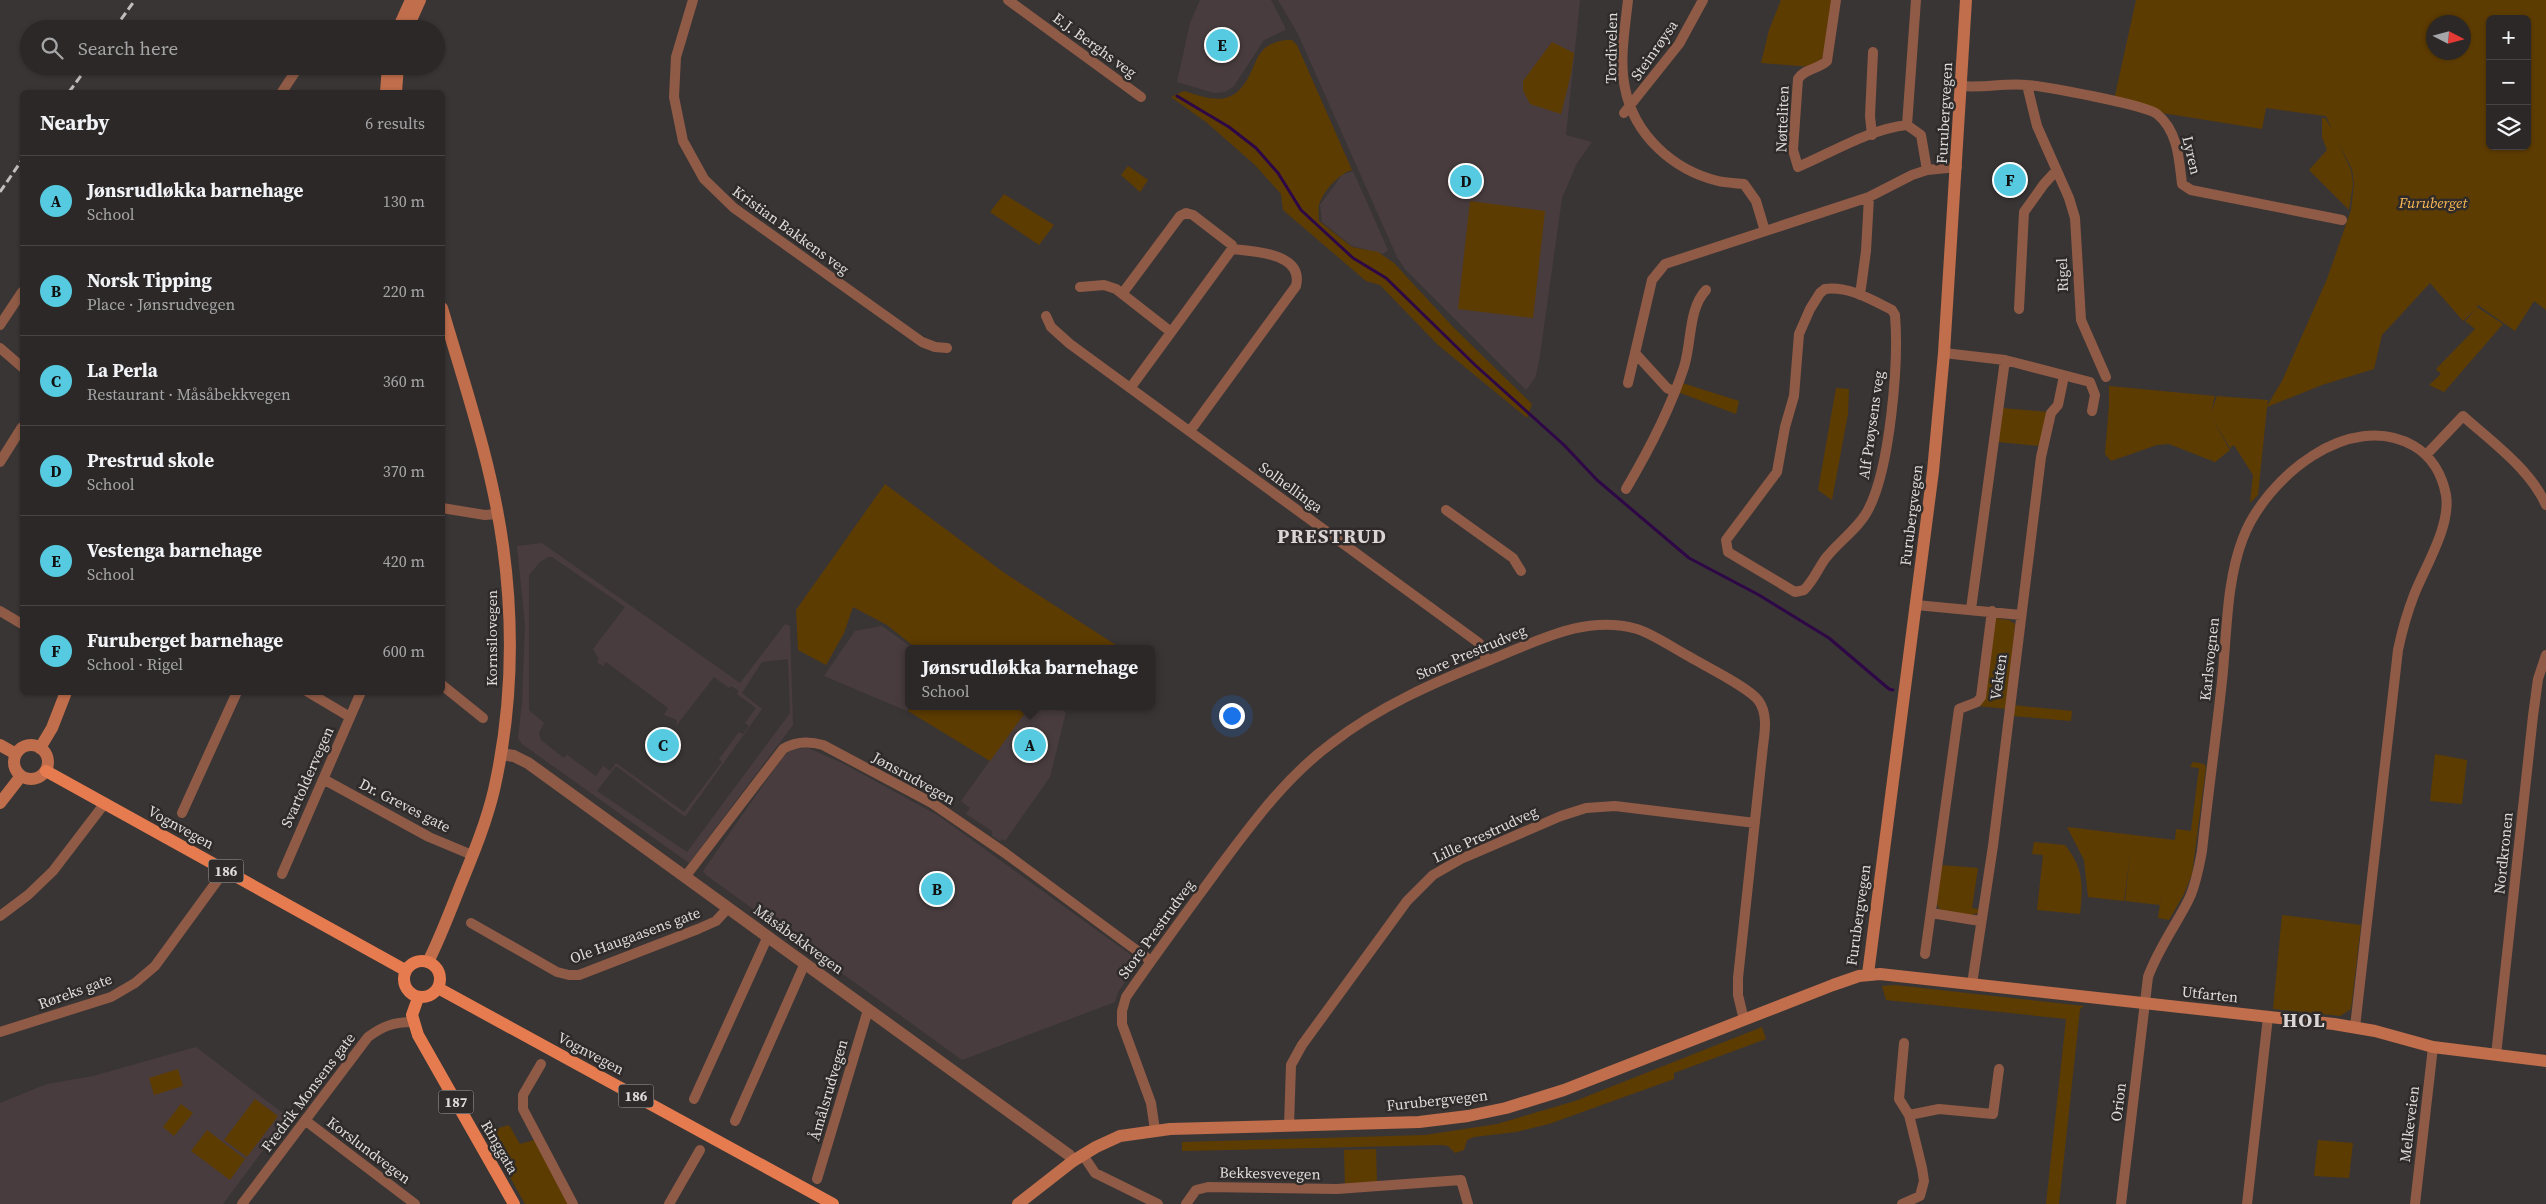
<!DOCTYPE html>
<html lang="en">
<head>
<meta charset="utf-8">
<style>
	body { margin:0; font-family:"Source Serif 4",serif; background:#383434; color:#f1f3f6 }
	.controls { position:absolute; right:15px; top:15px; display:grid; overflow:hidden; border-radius:8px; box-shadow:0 1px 4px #0004 }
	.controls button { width:45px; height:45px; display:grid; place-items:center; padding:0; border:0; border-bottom:1px solid #484445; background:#2c2828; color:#f1f3f6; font:25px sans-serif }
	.compass { position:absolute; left:2426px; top:15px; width:45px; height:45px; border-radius:50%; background:#2c2828; box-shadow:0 1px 4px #0004; rotate:96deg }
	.you { position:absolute; left:1231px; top:715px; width:18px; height:18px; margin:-12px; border:4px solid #fff; border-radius:50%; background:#1a73e8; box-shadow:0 0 0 8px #1a73e833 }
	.badge { display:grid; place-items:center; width:32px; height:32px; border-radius:50%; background:#55cae0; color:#111; font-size:16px; font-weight:700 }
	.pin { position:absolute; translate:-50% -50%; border:2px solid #fff; box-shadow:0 1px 5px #0006 }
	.popup { position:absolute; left:905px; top:645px; width:250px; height:65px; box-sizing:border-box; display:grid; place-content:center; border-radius:8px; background:#2c2828; filter:drop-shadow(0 1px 4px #0005); font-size:16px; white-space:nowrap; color:#a6a6a8 }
	.popup b { font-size:19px; color:#f1f3f6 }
	.popup::after { content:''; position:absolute; left:50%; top:100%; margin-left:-10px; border:10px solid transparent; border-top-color:#2c2828 }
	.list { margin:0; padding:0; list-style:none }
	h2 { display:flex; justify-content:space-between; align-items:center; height:65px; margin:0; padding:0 20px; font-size:21px }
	h2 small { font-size:16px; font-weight:400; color:#a6a6a8 }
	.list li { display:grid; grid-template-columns:32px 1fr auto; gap:15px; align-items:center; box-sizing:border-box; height:90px; padding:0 20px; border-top:1px solid #484445 }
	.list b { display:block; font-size:19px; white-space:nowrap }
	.list p { margin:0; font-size:16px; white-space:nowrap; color:#a6a6a8 }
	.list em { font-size:16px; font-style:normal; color:#a6a6a8 }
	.icon { flex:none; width:28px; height:28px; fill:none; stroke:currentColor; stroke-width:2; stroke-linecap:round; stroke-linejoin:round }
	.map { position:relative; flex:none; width:2546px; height:1204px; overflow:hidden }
	.search { position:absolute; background:#2c2828; box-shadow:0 1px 4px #0004; left:20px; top:20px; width:425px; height:55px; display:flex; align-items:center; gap:12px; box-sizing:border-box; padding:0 18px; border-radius:28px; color:#a6a6a8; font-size:19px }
	.panel { position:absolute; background:#2c2828; box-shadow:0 1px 4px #0004; left:20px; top:90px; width:425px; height:605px; border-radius:8px }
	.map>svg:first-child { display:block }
</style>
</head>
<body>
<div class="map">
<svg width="2546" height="1204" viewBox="0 0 2546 1204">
	<rect width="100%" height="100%" fill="#3a3535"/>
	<!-- built -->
	<path fill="#483c3e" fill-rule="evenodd" d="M1200 0H1271L1285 27V30L1264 40 1234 86 1225 92 1214 93 1177 82 1190 23Z
		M1278 0H1580L1566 135 1592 142 1577 163 1562 198 1539 362 1535 378 1526 390 1405 269 1397 257 1298 34Z
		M1353 171 1388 250 1383 254 1352 246 1322 222 1320 205 1342 175Z
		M542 543 740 683 785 624 790 626 793 725 689 863 522 744 518 738 522 702 525 625 517 546ZM548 557H552L625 607 593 649 599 659 597 662 603 666 606 662 668 708 664 715 677 720 676 726 714 677 729 688 731 686 739 691 737 694 756 708 745 723 749 726 743 734 739 732 719 759 722 762 684 812 616 763 610 771 603 766 596 776 567 755 574 745 564 758 541 740 539 733 544 723 529 710V575L540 562ZM788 659 790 713 687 852 597 791 616 766 685 817 762 709 742 693 762 662Z
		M882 626 914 649H909L910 706 907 711 824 676 855 631Z
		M1029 706H1055L1066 712 1050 777 1005 841 1002 839 1000 841 992 836V831L966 814 970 808 961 801Z
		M808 748 842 763 939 816 1135 958V968L1118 992 1115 1002 962 1060 706 875 703 871 785 754 794 749Z
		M196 1047 288 1117 223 1204H0V1103L47 1084 93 1076Z"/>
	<!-- green -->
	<path fill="#5d3c01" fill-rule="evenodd" d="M1781 0H1833L1825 56 1811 67 1761 63 1769 30Z
		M2136 0H2546V310L2534 301 2515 331 2478 305 2477 307 2503 324 2444 392 2429 385 2441 374 2436 369 2475 329 2465 321 2477 308 2463 321 2430 283 2382 335 2374 369 2322 385 2267 407 2258 495 2250 503 2253 475 2234 445 2230 448 2210 415 2230 450 2215 462 2169 444 2157 445 2111 461 2105 454 2109 405V386L2215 396 2211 412 2217 396 2268 400 2267 406 2282 381 2327 279 2351 210 2354 184 2352 169 2338 142 2351 170 2353 184 2349 210 2309 170 2327 150 2322 137V118H2325L2332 130 2326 116 2266 108 2262 129 2156 112 2114 100ZM2490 19H2527V146H2490ZM2434 22H2464V52H2434Z
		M1286 40H1292L1297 45 1352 170C1339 174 1323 191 1319 205 1318 209 1319 216 1319 221L1352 247 1378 252 1394 263 1452 326 1532 404 1527 418 1438 345 1380 285 1366 281 1283 210 1281 194 1255 165 1206 122 1171 97 1184 91C1215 101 1235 107 1251 72 1255 64 1258 54 1265 48 1271 43 1279 41 1286 40Z
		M1552 42 1574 53 1571 74 1561 114 1530 104 1523 90V81Z
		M1128 166 1148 180 1140 192 1121 175Z
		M1004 194 1054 225 1039 245 990 212Z
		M1470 201 1545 211 1533 318 1458 309Z
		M1679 382 1739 401 1736 414 1675 391Z
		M1836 388 1849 389 1848 414 1832 500 1818 490Z
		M2002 408 2048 412 2040 446 1998 442Z
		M885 484 1003 572 1122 649H917L887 625 853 607 844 633 826 665 798 650 796 610Z
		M1995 618 2009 620 2015 624 2007 709 1978 706Z
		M2013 705 2072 711 2071 721 2012 716Z
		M911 706H1030L990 761 908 711Z
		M2435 754 2467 760 2462 804 2430 801Z
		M2193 762 2204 764 2206 767 2192 874 2184 894 2169 920 2158 918 2167 857 2160 905 2125 901 2130 853 2124 901 2088 897 2084 860 2067 827 2175 840 2176 829 2191 831 2199 768 2190 767Z
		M2034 842 2065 845C2084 869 2083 885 2080 914L2037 910 2043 855 2032 854Z
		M1941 865 1978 868 1972 908 1979 909 1978 913 1971 915 1942 911C1930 903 1940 877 1941 865Z
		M2282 915 2361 925 2351 1009 2340 1016 2273 1009Z
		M1895 985 2084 1006 2080 1009 2059 1204H2046L2066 1019 1886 1000 1882 986Z
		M1762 1027 1766 1039 1674 1073V1079L1549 1124 1516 1132 1474 1137 1467 1140 1464 1150 1455 1153 1448 1146 1441 1145 1182 1151V1142L1425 1135 1497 1124 1575 1101Z
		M178 1069 183 1086 154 1095 149 1078Z
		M255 1099 278 1116 247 1157 224 1140Z
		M181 1104 193 1113 174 1136 163 1127Z
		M509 1125 520 1144 534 1140 570 1204H525L485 1132Z
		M207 1130 245 1159 230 1180 191 1151Z
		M2318 1140 2353 1143 2349 1178 2314 1176Z
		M1376 1149 1377 1184 1345 1187 1344 1150Z"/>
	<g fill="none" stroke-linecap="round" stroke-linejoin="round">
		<!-- stream -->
		<path stroke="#2e0747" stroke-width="3" d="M1177 96 1229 127 1256 148 1278 173 1301 210 1353 258 1386 278 1475 365 1564 445 1597 480 1689 558 1759 595 1829 638 1889 689 1893 690"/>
		<!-- minor -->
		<path stroke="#8f5b46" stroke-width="10" d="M693 0 676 57 674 97 683 141 704 179 734 208 922 342 935 347 947 348
			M1008 0 1141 97
			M1628 0C1625 28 1619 61 1625 88 1634 135 1673 170 1718 181 1726 183 1736 183 1744 184L1756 201 1765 231
			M1836 0 1827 61C1817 70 1805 68 1798 79L1793 150 1798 167C1833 152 1870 129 1907 125L1921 135 1927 170
			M342 29H346
			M2027 85 2037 126 2069 198 2075 218 2081 320 2106 377
			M1962 86C1983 88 2005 83 2027 85 2044 86 2146 105 2157 114 2178 131 2179 159 2182 184L2191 190 2342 220
			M282 92 299 66
			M1624 113 1679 44 1703 0
			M1907 125 1916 0
			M1872 135 1870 116 1873 52
			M1080 287 1104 285 1116 289 1171 332
			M1825 289C1849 286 1872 300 1892 310L1895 315C1899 363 1890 469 1868 510 1859 528 1838 542 1825 559 1818 569 1813 581 1804 590L1795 592 1728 552 1726 540 1777 472 1785 427 1794 396 1799 334 1810 309 1820 293Z
			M1122 294 1180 216 1186 213 1193 215 1232 245V249L1131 387
			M1860 295 1866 251 1869 197
			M2019 309 2024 212 2044 184 2056 171
			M1046 316 1051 327 1070 344 1479 643 1487 661
			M0 325 22 292
			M0 348 22 367
			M1635 353 1667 388 1675 392
			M1944 353 2005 360 2090 382 2095 395 2092 411
			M1628 383 1652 280 1665 264 1869 197 1912 175 1927 170 1957 167
			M1190 431 1296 286C1304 253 1253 251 1232 249
			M2427 454 2463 416C2492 442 2530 469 2546 505
			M0 462 22 427
			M1626 489C1649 450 1670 410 1684 367 1692 342 1688 309 1706 290
			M442 508 485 515 497 514
			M1446 510 1513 558 1521 571
			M1916 605 2021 615
			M1971 609 2005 360
			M0 611 22 624
			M442 685 483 718
			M308 692 350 717
			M325 780 429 837 472 855
			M182 813 237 692
			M282 874 361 692
			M685 877 783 749C796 741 809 741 823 745L932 803 1005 853 1151 961
			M1931 913 1980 921
			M0 916 28 895 53 871 105 803
			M471 923 557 972 569 975H579L698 929 716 921 728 908
			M1925 954 1959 709 1977 702 1981 697 1992 611
			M1972 984 1993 846 2041 457 2051 413 2058 405 2064 376
			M0 1032 111 997 135 983 155 966 225 870
			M1904 1043 1899 1099 1909 1115
			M2496 1055 2533 716 2538 679 2546 655
			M541 1064 523 1095V1109L573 1204
			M694 1099 768 936
			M306 1121 415 1204
			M735 1121 805 963
			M1289 1126 1291 1065 1302 1045 1407 901 1433 875 1461 859 1561 816 1586 808 1615 806 1755 823
			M1155 1130 1151 1103 1122 1024V1011L1126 997C1157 952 1189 909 1221 865 1254 821 1287 776 1332 743 1380 706 1435 682 1490 660 1538 641 1585 614 1637 629 1655 635 1673 648 1690 657 1705 666 1748 687 1758 700 1768 713 1765 731 1763 746L1738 978V995L1744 1020
			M1083 1155 1095 1173 1158 1204
			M817 1179 868 1010
			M242 1204 368 1037C383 1026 394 1022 412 1022
			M669 1204 700 1150
			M1186 1204 1196 1190 1208 1187 1337 1189 1461 1180 1468 1204
			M1902 1204 1920 1196 1924 1181 1922 1168 1909 1115 1939 1109 1993 1114 1999 1069
			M2121 1204 2148 977C2158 949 2176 925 2189 899 2196 884 2199 867 2202 851 2208 794 2216 737 2222 681 2227 634 2226 582 2243 538 2266 478 2349 409 2414 446 2431 456 2442 474 2446 495 2451 526 2425 567 2414 595 2407 613 2402 631 2398 650L2355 1027
			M2247 1204 2268 1017
			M2415 1204 2433 1047"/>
		<!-- tertiary -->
		<path stroke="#8f5b46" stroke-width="12" d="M501 754 514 756 528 763 1069 1155 1073 1161"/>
		<!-- secondary -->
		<path stroke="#c06e4b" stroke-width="12" d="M398 29 411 0
			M407 29 420 0
			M386 92 388 66
			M396 92 398 66
			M0 745 16 754
			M14 762a17 17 0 1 1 34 0a17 17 0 1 1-34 0Z
			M40 748 52 728 66 692
			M0 803 21 776
			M428 962C440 938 449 914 459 889 472 857 486 824 494 790 512 710 514 626 503 546 492 465 465 386 442 308
			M1868 974 1933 471 1944 353 1966 0
			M1018 1204 1073 1161 1096 1147 1120 1136 1170 1129 1419 1122 1468 1116 1506 1108 1564 1090 1833 985 1859 976 1880 974 2334 1024 2375 1031 2433 1047 2546 1061"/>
		<!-- primary -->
		<path stroke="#e57b4e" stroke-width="12" d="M46 771 405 970
			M404 979a18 18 0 1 1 36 0a18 18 0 1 1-36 0Z
			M438 988 833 1204
			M418 998 412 1015 418 1035 514 1204"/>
		<!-- rail -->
		<path stroke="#c1bebe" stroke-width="3" stroke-dasharray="8 4" stroke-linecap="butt" d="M114 29 135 0
			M69 92 88 66
			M0 192 22 160"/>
	</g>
	<g text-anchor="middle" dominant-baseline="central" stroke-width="5" stroke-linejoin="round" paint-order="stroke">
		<!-- shield labels -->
		<g fill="#2f2b2b" stroke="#aaa7a7" stroke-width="1">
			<rect x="208.5" y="859.5" width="35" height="23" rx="4"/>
			<rect x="618.5" y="1084.5" width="35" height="23" rx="4"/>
			<rect x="438.5" y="1090.5" width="35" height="23" rx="4"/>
		</g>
		<g font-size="14" font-weight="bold" fill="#dfdcdc">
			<text x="226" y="871">186</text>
			<text x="636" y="1096">186</text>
			<text x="456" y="1102">187</text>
		</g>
		<!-- street labels -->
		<g font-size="15" fill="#dfdcdc" stroke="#2f2b2b">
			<text transform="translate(1095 45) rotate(36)">E.J. Berghs veg</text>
			<text transform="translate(1611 48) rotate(-89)">Tordivelen</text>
			<text transform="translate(1654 50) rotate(-55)">Steinrøysa</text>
			<text transform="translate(1944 113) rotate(-87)">Furubergvegen</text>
			<text transform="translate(1782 119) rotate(-88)">Nøtteliten</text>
			<text transform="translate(2192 155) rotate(77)">Lyren</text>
			<text transform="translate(791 230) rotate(36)">Kristian Bakkens veg</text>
			<text transform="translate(2062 275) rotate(-92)">Rigel</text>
			<text transform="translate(1871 425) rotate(-82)">Alf Prøysens veg</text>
			<text transform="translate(1291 487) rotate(36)">Solhellinga</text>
			<text transform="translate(1911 515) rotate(-83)">Furubergvegen</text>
			<text transform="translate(491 638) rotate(-90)">Kornsilovegen</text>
			<text transform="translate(1471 652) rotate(-23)">Store Prestrudveg</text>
			<text transform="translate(2209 659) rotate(-84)">Karlsvognen</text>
			<text transform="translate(1998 677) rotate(-82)">Vekten</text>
			<text transform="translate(307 777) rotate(-66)">Svartoldervegen</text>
			<text transform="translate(914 778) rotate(29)">Jønsrudvegen</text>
			<text transform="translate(405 805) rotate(27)">Dr. Greves gate</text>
			<text transform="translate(181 827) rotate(29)">Vognvegen</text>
			<text transform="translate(1485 834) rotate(-25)">Lille Prestrudveg</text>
			<text transform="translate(2503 853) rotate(-84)">Nordkronen</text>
			<text transform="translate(1858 915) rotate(-82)">Furubergvegen</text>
			<text transform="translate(1156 929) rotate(-54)">Store Prestrudveg</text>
			<text transform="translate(635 935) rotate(-20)">Ole Haugaasens gate</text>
			<text transform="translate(799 939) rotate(36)">Måsåbekkvegen</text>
			<text transform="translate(75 991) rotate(-20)">Røreks gate</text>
			<text transform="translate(2210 994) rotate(6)">Utfarten</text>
			<text transform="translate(591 1053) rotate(28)">Vognvegen</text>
			<text transform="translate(828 1090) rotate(-74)">Åmålsrudvegen</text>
			<text transform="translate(308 1092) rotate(-53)">Fredrik Monsens gate</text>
			<text transform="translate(1437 1100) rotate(-6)">Furubergvegen</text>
			<text transform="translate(2118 1102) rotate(-83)">Orion</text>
			<text transform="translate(2409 1124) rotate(-83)">Melkeveien</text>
			<text transform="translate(500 1147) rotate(60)">Ringgata</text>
			<text transform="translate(369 1150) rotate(37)">Korslundvegen</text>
			<text transform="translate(1270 1173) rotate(1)">Bekkesvevegen</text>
		</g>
		<!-- park labels -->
		<g font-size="15" font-style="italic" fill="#fcb853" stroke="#2f2b2b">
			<text x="2433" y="202">Furuberget</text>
		</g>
		<!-- district labels -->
		<g font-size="20" font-weight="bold" letter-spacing="1" fill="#dcd5d6" stroke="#2f2b2b">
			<text x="1332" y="536">PRESTRUD</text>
			<text x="2304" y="1020">HOL</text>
		</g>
	</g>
</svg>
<div class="controls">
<button>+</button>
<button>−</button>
<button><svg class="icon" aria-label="layers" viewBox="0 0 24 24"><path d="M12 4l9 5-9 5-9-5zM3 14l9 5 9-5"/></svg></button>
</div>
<svg class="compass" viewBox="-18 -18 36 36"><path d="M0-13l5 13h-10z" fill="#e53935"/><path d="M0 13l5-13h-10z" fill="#a6a6a8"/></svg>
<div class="you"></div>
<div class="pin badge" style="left:1030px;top:745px">A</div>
<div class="popup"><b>Jønsrudløkka barnehage</b>School</div>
<div class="pin badge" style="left:937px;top:889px">B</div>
<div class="pin badge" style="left:663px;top:745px">C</div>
<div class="pin badge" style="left:1466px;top:181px">D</div>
<div class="pin badge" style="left:1222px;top:45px">E</div>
<div class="pin badge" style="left:2010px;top:180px">F</div>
<div class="search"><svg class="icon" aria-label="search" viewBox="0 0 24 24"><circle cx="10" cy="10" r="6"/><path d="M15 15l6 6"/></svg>Search here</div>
<section class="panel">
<h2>Nearby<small>6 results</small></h2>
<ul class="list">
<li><span class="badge">A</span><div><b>Jønsrudløkka barnehage</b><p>School</p></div><em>130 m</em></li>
<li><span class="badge">B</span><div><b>Norsk Tipping</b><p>Place · Jønsrudvegen</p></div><em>220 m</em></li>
<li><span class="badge">C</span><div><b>La Perla</b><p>Restaurant · Måsåbekkvegen</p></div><em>360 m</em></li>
<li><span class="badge">D</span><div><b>Prestrud skole</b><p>School</p></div><em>370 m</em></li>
<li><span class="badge">E</span><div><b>Vestenga barnehage</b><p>School</p></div><em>420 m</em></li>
<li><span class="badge">F</span><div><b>Furuberget barnehage</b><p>School · Rigel</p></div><em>600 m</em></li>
</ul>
</section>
</div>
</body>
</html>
